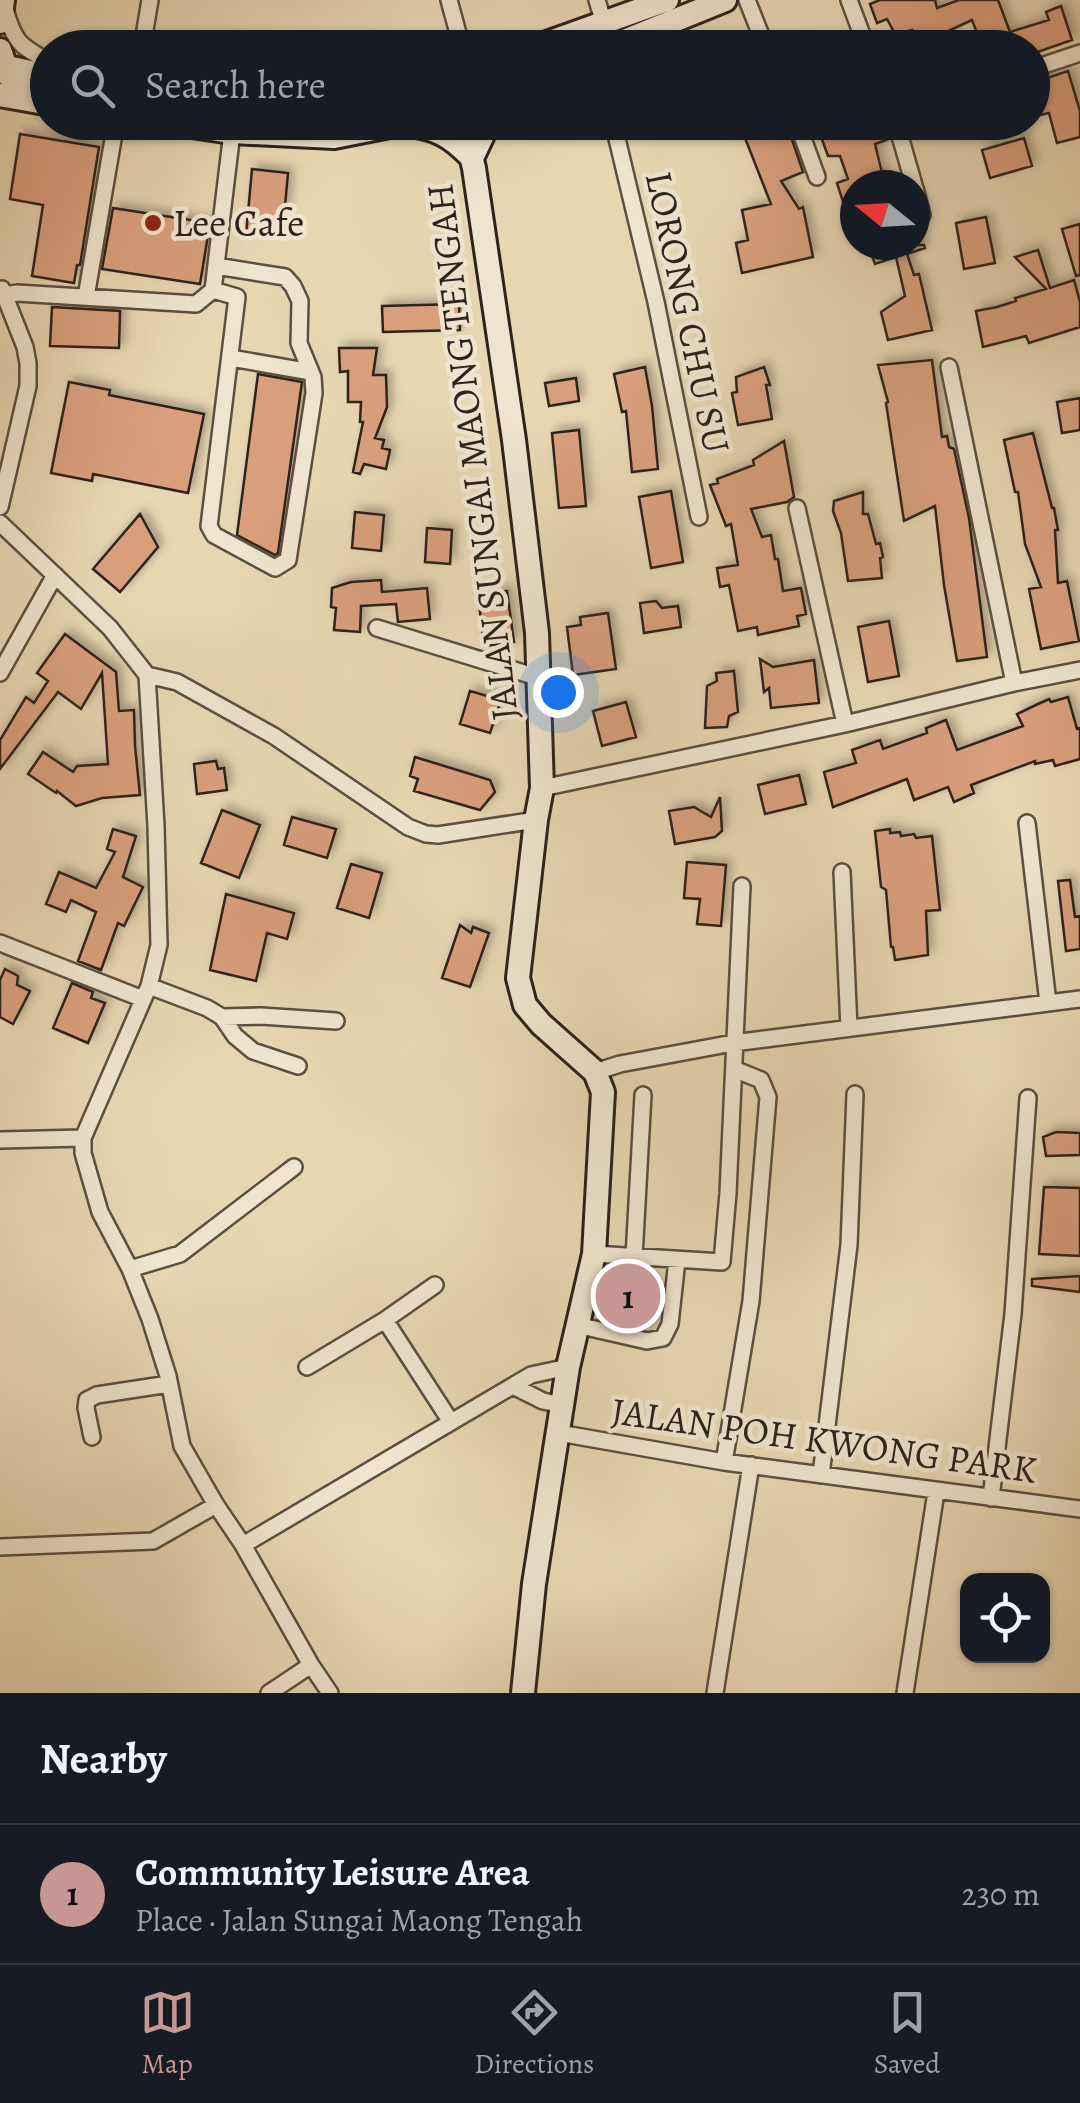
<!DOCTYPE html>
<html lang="en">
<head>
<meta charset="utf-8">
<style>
	body { margin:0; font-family:Alegreya,serif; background:#20242c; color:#f1f3f6 }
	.controls { position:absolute; right:30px; bottom:30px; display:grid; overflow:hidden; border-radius:20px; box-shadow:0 2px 8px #0004 }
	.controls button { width:90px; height:90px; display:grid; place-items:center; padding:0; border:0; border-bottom:2px solid #363941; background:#171b24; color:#f1f3f6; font:50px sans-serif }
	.compass { position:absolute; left:840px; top:170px; width:90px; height:90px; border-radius:50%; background:#171b24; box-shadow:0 2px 8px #0004; rotate:288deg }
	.you { position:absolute; left:558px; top:692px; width:35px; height:35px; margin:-25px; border:8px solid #fff; border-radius:50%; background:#1a73e8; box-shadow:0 0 0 15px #1a73e833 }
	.badge { display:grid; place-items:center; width:65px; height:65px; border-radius:50%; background:#c59692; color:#111; font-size:32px; font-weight:700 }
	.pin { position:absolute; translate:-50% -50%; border:5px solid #fff; box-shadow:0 2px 10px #0006 }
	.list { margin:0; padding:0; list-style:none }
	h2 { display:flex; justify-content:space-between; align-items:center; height:130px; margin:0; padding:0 40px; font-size:42px }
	h2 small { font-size:32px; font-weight:400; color:#9ea1a6 }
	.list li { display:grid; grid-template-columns:65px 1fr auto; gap:30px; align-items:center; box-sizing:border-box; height:140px; padding:0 40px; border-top:2px solid #363941 }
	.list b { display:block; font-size:38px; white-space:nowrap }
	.list p { margin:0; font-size:32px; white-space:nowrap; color:#9ea1a6 }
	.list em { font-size:32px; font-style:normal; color:#9ea1a6 }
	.icon { flex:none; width:55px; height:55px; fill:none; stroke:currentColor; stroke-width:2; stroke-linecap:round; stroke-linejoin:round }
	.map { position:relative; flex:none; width:1080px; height:1693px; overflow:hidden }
	.search { position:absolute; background:#171b24; box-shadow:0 2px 8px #0004; left:30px; right:30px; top:30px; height:110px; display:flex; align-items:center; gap:25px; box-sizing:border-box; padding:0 35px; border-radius:55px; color:#9ea1a6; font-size:38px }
	.sheet { height:270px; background:#171b24 }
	nav { display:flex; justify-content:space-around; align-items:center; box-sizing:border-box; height:140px; border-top:2px solid #363941; background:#171b24; font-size:28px; color:#9ea1a6 }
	nav a { display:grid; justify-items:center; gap:5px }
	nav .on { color:#c59692 }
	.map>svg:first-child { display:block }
</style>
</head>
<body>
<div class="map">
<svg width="1080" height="1693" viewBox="0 0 1080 1693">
	<defs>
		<filter id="shadow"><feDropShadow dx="5" dy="-5" stdDeviation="5" flood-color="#0004"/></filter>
	</defs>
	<rect width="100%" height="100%" fill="#e8d6b3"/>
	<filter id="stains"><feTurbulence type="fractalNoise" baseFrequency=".002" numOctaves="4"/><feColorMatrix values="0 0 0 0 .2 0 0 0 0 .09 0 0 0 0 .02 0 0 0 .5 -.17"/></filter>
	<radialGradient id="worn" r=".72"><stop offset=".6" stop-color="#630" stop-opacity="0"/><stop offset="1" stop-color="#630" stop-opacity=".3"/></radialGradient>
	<!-- building -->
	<path fill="#d99f7d" stroke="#2e221c" stroke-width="2.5" filter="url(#shadow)" d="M880 0H935L937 8 959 0H998L1010 32 1049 20 1046 12 1061 6 1072 40 1032 54V48H990L980 32 977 33 972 20 944 33 912 42V30L895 34 887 19 877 23 870 4Z
		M1068 71 1080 111V137L1057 143 1049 113 1040 115 1032 91V83Z
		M783 122H786L803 172 781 181 799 209 803 207 813 257 742 273 736 243 748 240 742 210 771 204 745 138Z
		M829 122H885L889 139 875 144 885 185H855V230H852L837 183 848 179 840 156H828L820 134 831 130Z
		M20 134 99 147 80 265H77L74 283 32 276 43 205 10 199Z
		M1024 138 1032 166 990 178 982 150Z
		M252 169 288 173 282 238 246 235Z
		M113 208 210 223 200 284 102 269Z
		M986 217 995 263 964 269 956 223Z
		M1080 224V275L1076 276 1062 229Z
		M868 245H924L925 248 907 254 914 275 919 274 932 330 888 340 881 312 905 296 896 257 875 264Z
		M1038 250 1050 288 1074 280 1080 302V327L1029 343 1026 336 983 347 976 311 997 307 1016 301 1015 298 1046 289 1015 257Z
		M459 304 460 330 383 332 382 306Z
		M52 307 120 311 119 348 50 346Z
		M339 348H377L373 375H386L387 407 375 438 384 440 382 448 390 450 386 469 364 464 360 474 353 472 363 422H360L361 402H348V371L340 372Z
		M932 360 942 437 947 436 949 447 954 449 969 518 987 657 957 661 944 585 935 506 904 521 886 403 888 402 878 365Z
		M645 367 652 406 658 469 632 472 626 411 622 412 614 374Z
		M764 367 770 385H766L772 419 738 425 732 393 737 392 736 377Z
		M258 374 302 382 278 553 275 555 237 535Z
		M576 378 579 401 549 406 545 383Z
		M69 382 110 390 109 395 204 414 188 493 93 474 92 481 51 473Z
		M1080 398V430L1062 433 1057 402Z
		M579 430 586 506 559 508 552 433Z
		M1033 433 1052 508H1054L1058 530H1055L1058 583 1067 581 1079 641 1041 649 1029 589 1041 587 1025 544 1018 492H1015L1004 440Z
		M784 441 794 497 787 502 751 509 762 537 771 535 775 559H778L783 591 801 588 806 614 797 616 799 626 758 635 757 627 738 631 729 585 720 587 717 568 738 565 731 524 726 526 710 485 718 483 717 479 754 465 753 460Z
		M671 491 683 562 651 568 639 497Z
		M863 492V514H868L876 544 880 543 883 557 880 558 882 578 848 581 841 533 833 511 834 501Z
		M355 512 384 515 381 551 352 548Z
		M140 514 158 547 120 592 93 569Z
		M427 528 452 530 450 564 425 562Z
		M381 580 382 592 427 588 430 619 398 622 396 604 361 606 360 632 334 630 336 608 331 607 332 588 351 582Z
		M507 591 514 642 484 646 478 595Z
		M656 601 662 608 678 606 681 627 644 633 640 603Z
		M608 613 616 669 573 675 567 627 581 625 580 617Z
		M889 621 899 676 868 682 858 627Z
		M65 634 116 672 119 711 134 710 135 746 140 795 102 798 76 806 57 791 56 793 28 774 43 752 73 772 77 766 108 764 102 673 81 709 58 692 0 769V740L26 697 34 703 48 681 37 673Z
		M760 659 773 667 814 660 819 703 771 708 769 688 764 692Z
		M734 671 738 712 729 716 727 727 705 728 707 686 717 681 716 673Z
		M470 691 501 700 490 733 460 724Z
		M1068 697 1077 729 1080 728V759L1055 766 1053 760 1035 764V761L971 785 974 793 954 802 948 787 914 800 907 779 833 807 824 772 856 763 852 750 880 740 883 749 927 733 926 728 946 720 957 750 1023 726 1017 714 1038 704 1049 699 1051 702Z
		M626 702 636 737 602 746 593 711Z
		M415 757 490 780 495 792 480 810 414 791 418 779 410 776Z
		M216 761 218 769 224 768 227 790 197 794 194 764Z
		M799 775 806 804 765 814 758 785Z
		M720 797 722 831 715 837 675 844 669 811 694 807 711 817Z
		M222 810 260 825 239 878 201 863Z
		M292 817 336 829 327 858 284 845Z
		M113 829 136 836 123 877 143 887 124 926 118 923 101 970 78 961 96 912 71 900 66 912 46 904 59 872 96 888 115 852 107 849Z
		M890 829V833L900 832 901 836 914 834 916 838 932 836 940 910 926 911 928 955 895 960 893 947H891L886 890 881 887 875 831Z
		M687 862 726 865 721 926 697 924 700 899 684 898Z
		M351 864 382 873 369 918 337 908Z
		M1070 880 1075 917 1080 916V949L1066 951 1058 881Z
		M226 894 294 913 287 939 267 933 256 981 210 970Z
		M460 925 471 933 473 927 489 933 470 987 442 978Z
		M5 969 18 976 17 985 30 991 13 1024 0 1017V980Z
		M72 983 93 992 91 998 105 1003 88 1043 53 1028Z
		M1056 1132 1080 1133V1155L1046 1156 1043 1137Z
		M1044 1187 1080 1188V1256L1039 1254Z
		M1080 1276V1292L1032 1286V1279Z
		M630 1280 643 1289 641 1307 626 1313 612 1303 615 1287Z"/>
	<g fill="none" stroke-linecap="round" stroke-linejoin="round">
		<defs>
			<path id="street" d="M449 0 462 48
				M597 0 604 24
				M747 0 766 48
				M849 0 867 48
				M5 9C14 41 19 46 48 61
				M142 48 150 0
				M1032 69 1080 53
				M613 122 656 302 699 517
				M797 122 817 177
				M896 122 914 185
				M915 188 922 215
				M213 290 237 297 209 526 214 535 275 568 288 560 314 393 313 377 299 343 300 301 293 286 285 277 216 266
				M5 295 17 293 196 304 213 290 232 132
				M86 297 116 122
				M231 358 311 372
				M949 367 1014 683
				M0 507 28 386V363L25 347 2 289
				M797 508 845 724
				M0 523 110 628 147 675 156 826 159 945 149 986 83 1138V1153L100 1212 130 1269 150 1319 168 1376 182 1446 216 1505 243 1545 311 1665 330 1693
				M377 628 540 678
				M0 673 55 575
				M147 675 177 682 274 736 408 827 426 834 438 835 536 820
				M542 788 845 724 1014 683 1080 670
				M1027 823 1048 1003
				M842 872 849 1028
				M0 943 143 999
				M149 986 207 1008 222 1017 235 1036 253 1051 298 1066
				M222 1017 261 1016 336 1021
				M595 1072 620 1064 733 1043 1080 999
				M0 1140 83 1138
				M594 1254 722 1262 728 1193 742 886
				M634 1257 643 1095
				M130 1269 180 1254 294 1167
				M385 1320 451 1422
				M577 1325 647 1341 663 1338 670 1324 677 1260
				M307 1367 385 1320 435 1285
				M513 1386 543 1401 563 1405
				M559 1433 724 1462 1080 1509
				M92 1437 86 1408 87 1400 97 1395 169 1384
				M724 1462 751 1301 768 1097 761 1080 734 1069
				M821 1475 849 1245 855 1094
				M991 1498 1013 1314 1028 1098
				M243 1545 531 1375 568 1367
				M0 1547 153 1541 216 1505
				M269 1693 311 1665
				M715 1693 751 1465
				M905 1693 936 1492"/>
			<path id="secondary" d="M0 22 3 0
				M533 48 667 0
				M607 48 725 0
				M0 50 9 76 31 92 48 99
				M3 66 48 76
				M0 95 39 102
				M164 122 232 132 334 137 410 122
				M463 122 474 168 514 440 537 633 542 788 536 820 518 978 525 1005 541 1024 595 1072 603 1092 594 1254 568 1367 534 1584 523 1693
				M405 124C437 129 449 134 472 158
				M472 158 489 122"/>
		</defs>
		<!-- street casing -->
		<use href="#street" stroke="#5c4f42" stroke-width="20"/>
		<!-- secondary casing -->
		<use href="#secondary" stroke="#2e221c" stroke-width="28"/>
		<!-- street -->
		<use href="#street" stroke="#f0e4ce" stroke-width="15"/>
		<!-- secondary -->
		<use href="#secondary" stroke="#f0e4ce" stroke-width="22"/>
	</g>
	<!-- markers -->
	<circle fill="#8f2418" stroke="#f0e4ce" stroke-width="4" cx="153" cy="223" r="10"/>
	<g text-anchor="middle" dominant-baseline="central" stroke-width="9" stroke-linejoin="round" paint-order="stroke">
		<!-- poi labels -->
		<g font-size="38" fill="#2e221c" stroke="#f0e4ce" text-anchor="start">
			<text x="173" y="223">Lee Cafe</text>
		</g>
		<!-- street labels -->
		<g font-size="38" fill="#2e221c" stroke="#f0e4ce">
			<text transform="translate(688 312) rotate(78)">LORONG CHU SU</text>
			<text transform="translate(472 452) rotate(-97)">JALAN SUNGAI MAONG TENGAH</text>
			<text transform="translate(824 1440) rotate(8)">JALAN POH KWONG PARK</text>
		</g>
	</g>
	<rect width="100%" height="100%" filter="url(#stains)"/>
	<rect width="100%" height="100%" fill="url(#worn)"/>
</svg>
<div class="controls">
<button><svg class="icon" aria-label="locate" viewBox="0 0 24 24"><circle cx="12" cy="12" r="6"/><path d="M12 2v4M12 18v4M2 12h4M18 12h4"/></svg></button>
</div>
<svg class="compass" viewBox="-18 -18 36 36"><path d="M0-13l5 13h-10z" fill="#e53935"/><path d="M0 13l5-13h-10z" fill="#9ea1a6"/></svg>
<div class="you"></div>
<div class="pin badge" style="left:628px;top:1296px">1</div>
<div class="search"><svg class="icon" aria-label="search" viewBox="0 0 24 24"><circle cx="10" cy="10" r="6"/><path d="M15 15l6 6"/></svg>Search here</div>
</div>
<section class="sheet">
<h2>Nearby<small></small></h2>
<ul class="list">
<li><span class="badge">1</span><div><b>Community Leisure Area</b><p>Place · Jalan Sungai Maong Tengah</p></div><em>230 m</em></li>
</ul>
</section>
<nav>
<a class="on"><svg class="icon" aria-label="map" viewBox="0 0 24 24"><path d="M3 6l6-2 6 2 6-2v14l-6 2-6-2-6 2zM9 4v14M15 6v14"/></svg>Map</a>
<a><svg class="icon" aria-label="directions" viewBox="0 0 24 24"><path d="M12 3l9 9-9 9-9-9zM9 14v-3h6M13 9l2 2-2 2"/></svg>Directions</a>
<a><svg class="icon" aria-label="saved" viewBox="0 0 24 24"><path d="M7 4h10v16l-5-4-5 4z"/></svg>Saved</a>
</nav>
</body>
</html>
